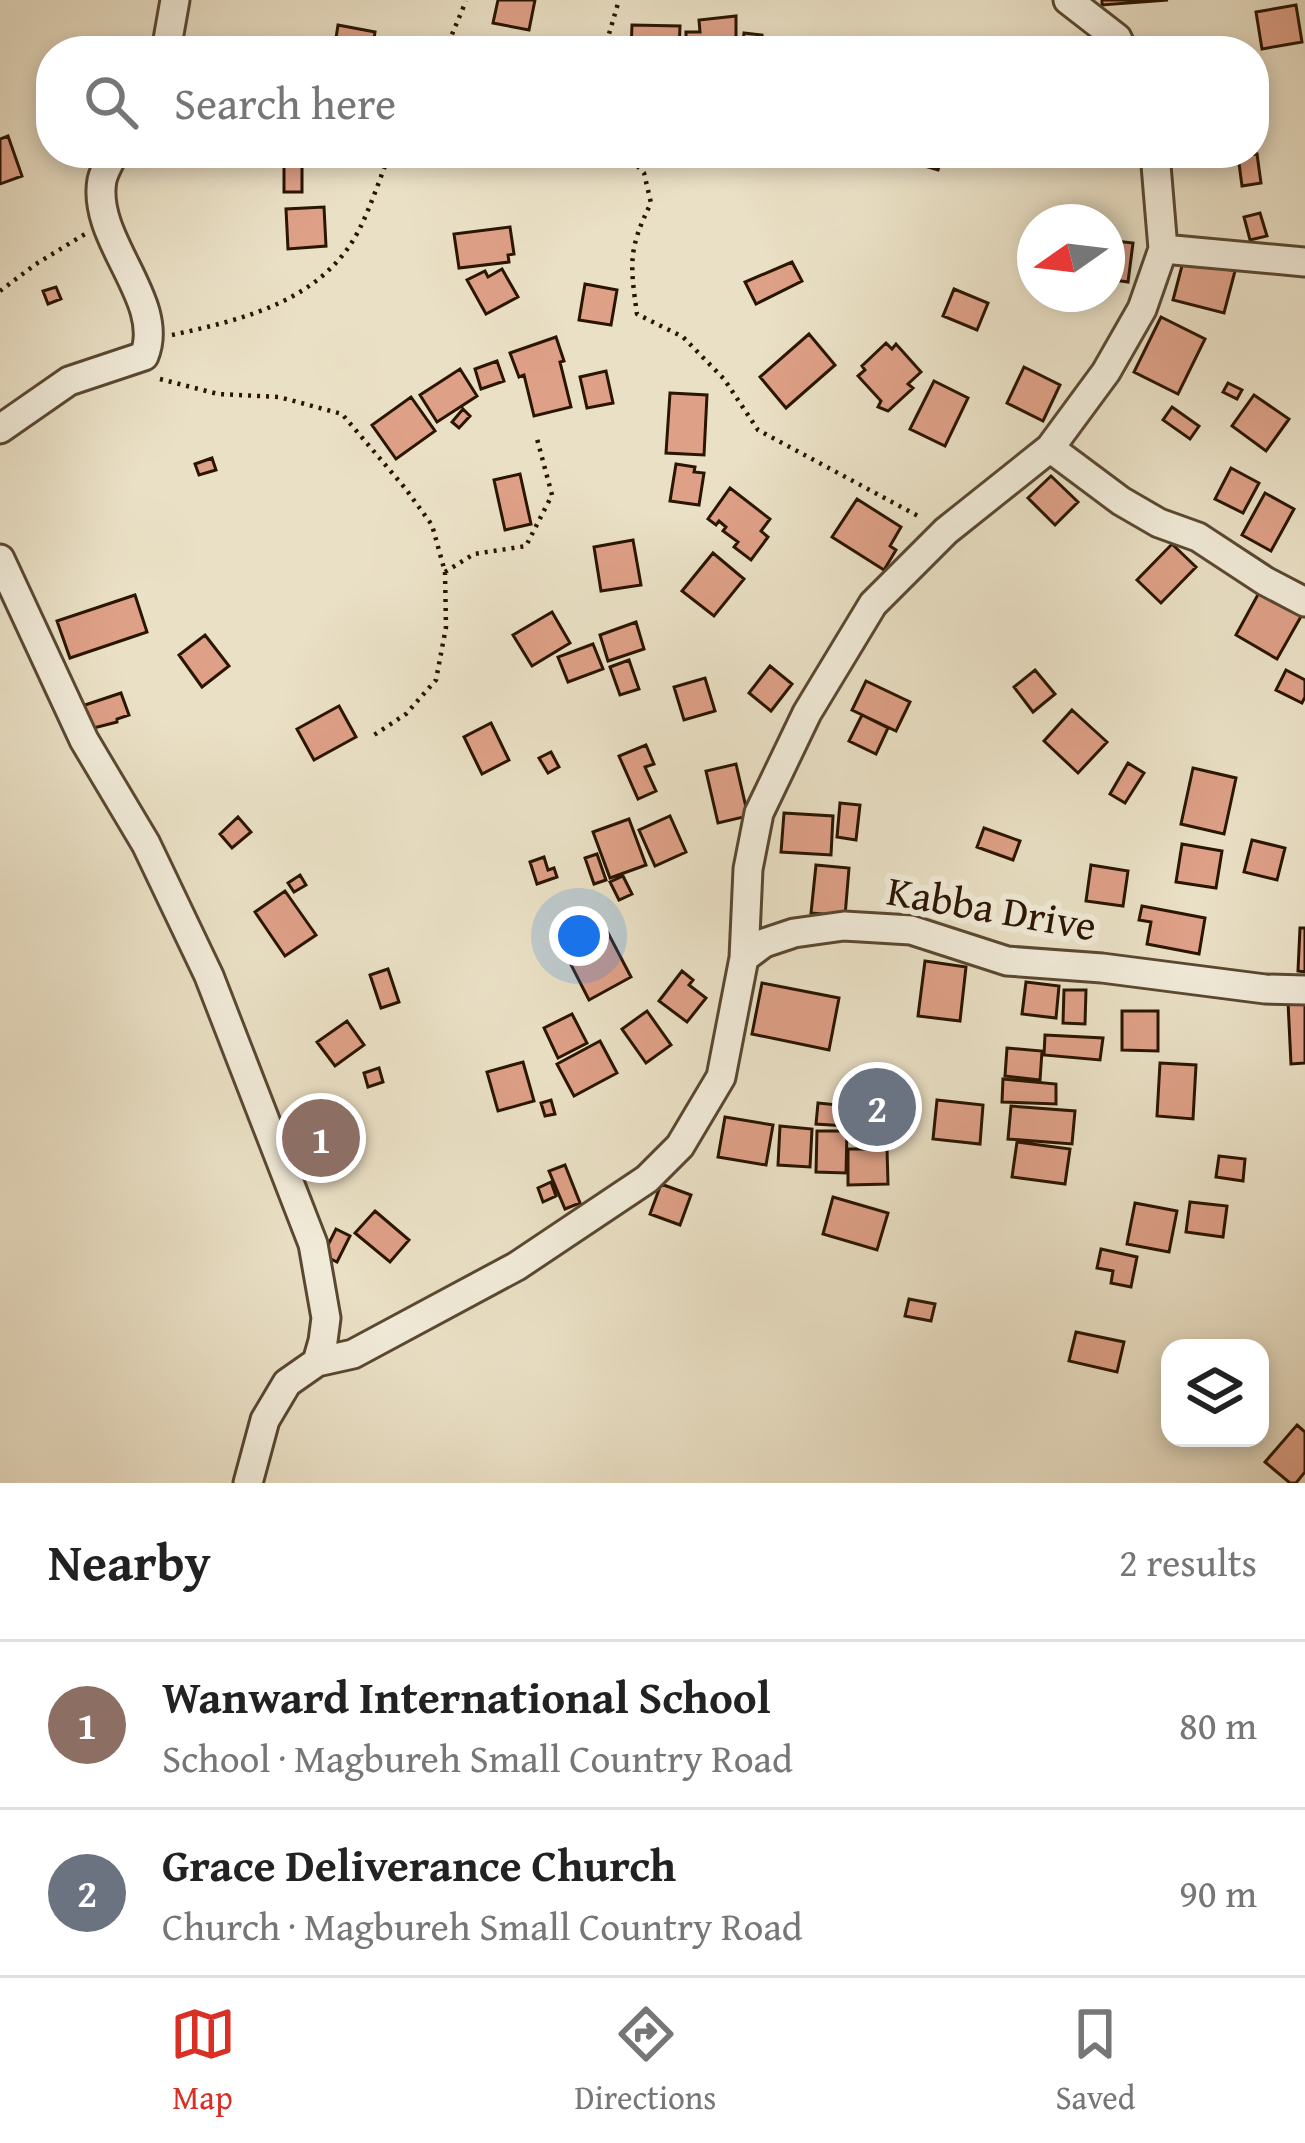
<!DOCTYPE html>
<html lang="en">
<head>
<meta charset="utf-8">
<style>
	body { margin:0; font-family:"Gentium Book Plus",serif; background:#f6f6f6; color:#222 }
	.controls { position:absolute; right:36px; bottom:36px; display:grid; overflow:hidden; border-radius:24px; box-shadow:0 6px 18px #0003 }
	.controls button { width:108px; height:108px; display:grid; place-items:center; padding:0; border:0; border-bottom:3px solid #e0e0e0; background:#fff; color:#222; font:60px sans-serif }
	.compass { position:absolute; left:1017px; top:204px; width:108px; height:108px; border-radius:50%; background:#fff; box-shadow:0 6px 18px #0003; rotate:256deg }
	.you { position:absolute; left:579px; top:936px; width:42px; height:42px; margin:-30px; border:9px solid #fff; border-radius:50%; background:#1a73e8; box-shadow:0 0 0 18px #1a73e833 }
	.badge { display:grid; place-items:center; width:78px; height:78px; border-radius:50%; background:#d93025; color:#fff; font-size:39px; font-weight:700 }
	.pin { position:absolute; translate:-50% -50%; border:6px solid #fff; box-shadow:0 3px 12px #0006 }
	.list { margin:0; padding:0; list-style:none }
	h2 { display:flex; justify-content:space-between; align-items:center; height:156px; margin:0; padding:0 48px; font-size:51px }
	h2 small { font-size:39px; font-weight:400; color:#767676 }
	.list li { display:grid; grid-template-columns:78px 1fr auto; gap:36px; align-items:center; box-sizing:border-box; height:168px; padding:0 48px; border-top:3px solid #e0e0e0 }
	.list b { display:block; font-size:45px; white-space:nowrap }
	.list p { margin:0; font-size:39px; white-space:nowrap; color:#767676 }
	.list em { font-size:39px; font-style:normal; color:#767676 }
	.icon { flex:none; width:66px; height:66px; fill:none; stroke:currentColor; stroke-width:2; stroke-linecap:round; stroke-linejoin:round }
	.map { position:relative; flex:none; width:1305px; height:1483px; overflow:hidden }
	.search { position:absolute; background:#fff; box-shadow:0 6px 18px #0003; left:36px; right:36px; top:36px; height:132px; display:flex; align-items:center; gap:30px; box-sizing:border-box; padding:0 42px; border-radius:48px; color:#767676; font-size:45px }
	.sheet { height:492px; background:#fff }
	nav { display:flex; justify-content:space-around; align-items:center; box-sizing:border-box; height:168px; border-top:3px solid #e0e0e0; background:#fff; font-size:33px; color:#767676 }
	nav a { display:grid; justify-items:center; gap:6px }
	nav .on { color:#d93025 }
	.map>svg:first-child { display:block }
</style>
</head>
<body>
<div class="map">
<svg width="1305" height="1483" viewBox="0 0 1305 1483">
	<rect width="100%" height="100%" fill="#eae0c5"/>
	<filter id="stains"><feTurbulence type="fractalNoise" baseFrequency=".00167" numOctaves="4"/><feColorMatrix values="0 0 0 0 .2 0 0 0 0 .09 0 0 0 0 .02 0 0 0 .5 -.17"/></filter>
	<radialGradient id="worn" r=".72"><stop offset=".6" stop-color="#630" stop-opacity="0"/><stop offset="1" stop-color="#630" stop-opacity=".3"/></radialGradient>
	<!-- building -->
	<path fill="#dea087" stroke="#2a1500" stroke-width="3" d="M498 0H535L529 30 493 23Z
		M1102 0H1168L1102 5Z
		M1296 5 1302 42 1262 49 1256 12Z
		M736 16V51H686V32H700L699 20Z
		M338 25 375 32 372 51H334Z
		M632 25 680 26 679 51H631Z
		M744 33 762 35 761 51H742Z
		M8 136 22 176 0 184V139Z
		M932 153H949L946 162 941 161 938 170 928 167Z
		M1257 154 1261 183 1242 186 1238 156Z
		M284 159H302V192H284Z
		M324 207 326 246 288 249 286 209Z
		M1260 213 1267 236 1250 240 1244 217Z
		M510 227 514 254 508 255 509 262 459 268 454 234Z
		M1107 240 1133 243 1128 282 1107 279Z
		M1184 258 1235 271 1224 313 1173 300Z
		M792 262 802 281 756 304 745 282Z
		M502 269 518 297 486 314 467 280 485 271 488 277Z
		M585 284 617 290 611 325 579 320Z
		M56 287 61 299 48 304 43 291Z
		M954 289 988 303 977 330 943 316Z
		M1161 317 1205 339 1178 394 1134 372Z
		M809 334 835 365 786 408 760 377Z
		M556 337 564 361 560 362 571 407 534 416 524 375 519 377 510 353Z
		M886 343 892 349 896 344 921 372 908 384 913 388 888 411 878 407 881 401 858 376 865 370 862 366Z
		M497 361 504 381 481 389 475 369Z
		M1024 367 1060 385 1043 421 1007 403Z
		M460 369 477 396 437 422 420 395Z
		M606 371 613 403 587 408 580 377Z
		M934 381 968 398 945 446 910 429Z
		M1228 383 1242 390 1237 399 1223 392Z
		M670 393 707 395 704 455 666 453Z
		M1254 395 1289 419 1266 451 1232 426Z
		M411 397 435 431 396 459 372 425Z
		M1172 407 1199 426 1190 439 1163 420Z
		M463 409 470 416 459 428 452 422Z
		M212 458 216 470 199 475 195 464Z
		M676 464 695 467 694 472 704 473 699 505 670 501Z
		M1231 468 1259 483 1243 513 1215 499Z
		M520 474 531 524 505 530 494 480Z
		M1051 476 1078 502 1055 525 1028 498Z
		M730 488 770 519 761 531 768 537 751 560 734 547 738 542 723 531 726 527 719 521 716 525 708 519Z
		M1265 493 1294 509 1271 551 1242 535Z
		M857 499 901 527 890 546 896 550 884 570 832 537Z
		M633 540 641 585 601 591 594 547Z
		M1172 544 1196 567 1161 603 1137 580Z
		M713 553 744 579 714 616 682 591Z
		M1261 589 1303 613 1277 659 1236 635Z
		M135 595 147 632 70 658 57 621Z
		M552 612 570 643 532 666 513 635Z
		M636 622 644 649 608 661 600 635Z
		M205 635 229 666 202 687 179 655Z
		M593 644 603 669 568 682 558 657Z
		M629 660 639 689 620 695 610 667Z
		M770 666 792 684 771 711 749 693Z
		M1035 670 1055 694 1033 712 1014 687Z
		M1286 670 1305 680V697L1302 703 1276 690Z
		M705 678 715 711 684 720 674 687Z
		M866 681 910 702 896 731 852 710Z
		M121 693 129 715 117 719V722L86 730 79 707Z
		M339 706 356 737 314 760 297 729Z
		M1072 710 1107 742 1078 773 1044 741Z
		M862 715 888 728 876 754 849 741Z
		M491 723 509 760 482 774 464 737Z
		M646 745 654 764 645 767 656 791 638 799 619 756Z
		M551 752 559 767 548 773 539 758Z
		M1128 763 1144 773 1125 803 1110 794Z
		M736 764 748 816 718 823 706 771Z
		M1193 768 1236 778 1224 834 1181 824Z
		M840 803 860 805 856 840 837 837Z
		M784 813 833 816 831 855 781 852Z
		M670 816 686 852 655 866 639 830Z
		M238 817 251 832 232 848 220 834Z
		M629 819 646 865 610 878 593 832Z
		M984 828 1020 841 1013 860 977 847Z
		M1252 840 1285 848 1277 880 1244 872Z
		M1182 844 1222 851 1216 888 1176 882Z
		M597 854 606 880 594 884 585 858Z
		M544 857 548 870 554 868 557 877 537 884 530 862Z
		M816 865 849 868 845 916 811 913Z
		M1091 865 1128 871 1123 906 1086 901Z
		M300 875 306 885 294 892 288 883Z
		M623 876 632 894 619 900 610 882Z
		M285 891 316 935 285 956 255 912Z
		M1142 906 1205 918 1199 954 1147 944 1151 922 1139 920Z
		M1300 928H1305V972L1298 971Z
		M607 931 631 977 589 1000 565 953Z
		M925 961 966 967 960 1021 918 1016Z
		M388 969 399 1002 381 1008 370 975Z
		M682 971 693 980 689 985 706 998 687 1022 659 1001Z
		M1026 982 1059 986 1056 1018 1022 1014Z
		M762 983 839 998 829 1050 752 1034Z
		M1064 990H1086L1085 1024 1063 1023Z
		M1305 1001V1063L1291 1064 1288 1002Z
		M647 1011 671 1045 646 1063 622 1029Z
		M1122 1011H1158V1051L1122 1050Z
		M572 1014 587 1043 558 1058 544 1028Z
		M347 1021 364 1045 335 1066 317 1042Z
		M1045 1035 1103 1038 1100 1060 1044 1055Z
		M600 1041 617 1073 574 1096 557 1064Z
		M1007 1048 1042 1051 1040 1080 1005 1076Z
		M523 1062 534 1101 498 1111 487 1072Z
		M1160 1063 1196 1065 1193 1119 1157 1116Z
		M379 1068 383 1082 368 1087 364 1073Z
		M1003 1079 1056 1084V1104L1002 1102Z
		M865 1084 896 1090 889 1130 858 1124Z
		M551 1100 555 1114 545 1116 541 1103Z
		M937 1100 983 1105 980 1144 933 1139Z
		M818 1103 848 1106 846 1126 816 1124Z
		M326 1105 349 1157 317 1172 293 1120Z
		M1011 1106 1075 1111 1072 1144 1008 1139Z
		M725 1117 773 1125 766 1165 718 1157Z
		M780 1126 812 1129 810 1167 778 1165Z
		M817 1131H847L846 1173 816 1172Z
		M1017 1142 1070 1149 1065 1184 1012 1177Z
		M848 1149H887L888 1184 848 1185Z
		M1219 1156 1245 1159 1243 1181 1216 1177Z
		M565 1165 580 1203 565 1209 549 1171Z
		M551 1182 556 1196 543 1202 538 1188Z
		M661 1184 691 1195 680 1225 650 1214Z
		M833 1197 888 1213 877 1250 823 1234Z
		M1190 1202 1227 1206 1223 1237 1186 1232Z
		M1135 1203 1177 1211 1169 1252 1127 1244Z
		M375 1211 409 1240 390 1262 355 1233Z
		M336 1229 350 1236 337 1262 323 1255Z
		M1101 1249 1137 1257 1131 1287 1111 1283 1113 1271 1097 1268Z
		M909 1299 935 1304 931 1321 905 1316Z
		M1076 1332 1124 1342 1117 1372 1069 1361Z
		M1297 1425 1305 1432V1472L1296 1483H1290L1265 1462Z"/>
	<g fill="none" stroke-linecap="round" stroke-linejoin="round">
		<defs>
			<path id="minor" d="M1068 0 1117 38 1123 51
				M166 51 175 0
				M1163 249 1305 262
				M0 429 69 381 144 356C167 301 91 240 102 180 104 171 110 161 114 153
				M1050 448 1121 501 1159 523 1198 537 1265 581 1305 602
				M0 559 84 740 146 844 209 976 313 1244 326 1318 323 1341 317 1362
				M744 958 764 943 794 933 844 926 911 930 1007 961 1102 968 1265 989 1305 990
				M248 1483 265 1420 287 1383 317 1362 353 1354 517 1266 647 1179 680 1146 721 1077 744 958 748 869 759 813 807 713 873 604 946 531 1050 448 1106 372 1142 309 1163 249 1155 153"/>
		</defs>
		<!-- minor casing -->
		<use href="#minor" stroke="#5a4831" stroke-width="33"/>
		<!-- path -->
		<path stroke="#2a1500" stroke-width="4.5" stroke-dasharray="3 6" stroke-linecap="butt" d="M445 51 466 1
			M604 51 619 0
			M625 153 644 173 651 203C628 249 630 264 637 314L683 337 724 379 758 430 920 517
			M0 291 36 264 85 234
			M172 335C245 319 322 301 359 230 371 206 380 178 390 153
			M160 379 218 394 279 397 342 414 405 488 432 525 445 572 446 627 436 680 406 714 374 735
			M445 572 474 554 526 546 552 495 536 435"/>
		<!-- minor -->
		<use href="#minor" stroke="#f1ebd9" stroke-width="27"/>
	</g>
	<g text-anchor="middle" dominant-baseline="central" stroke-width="12" stroke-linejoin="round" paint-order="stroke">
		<!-- street labels -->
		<g font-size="42" fill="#2a1500" stroke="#f1ebd9">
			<text transform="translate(992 907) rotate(10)">Kabba Drive</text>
		</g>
	</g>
	<rect width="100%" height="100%" filter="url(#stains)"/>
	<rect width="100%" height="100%" fill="url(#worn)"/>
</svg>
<div class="controls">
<button><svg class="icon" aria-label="layers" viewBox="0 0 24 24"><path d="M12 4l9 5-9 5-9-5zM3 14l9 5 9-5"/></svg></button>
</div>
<svg class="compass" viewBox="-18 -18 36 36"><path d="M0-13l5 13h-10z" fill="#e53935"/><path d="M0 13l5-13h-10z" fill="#767676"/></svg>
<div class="you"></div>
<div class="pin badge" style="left:321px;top:1138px;background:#8d6e63">1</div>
<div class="pin badge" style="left:877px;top:1107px;background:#6b7280">2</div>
<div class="search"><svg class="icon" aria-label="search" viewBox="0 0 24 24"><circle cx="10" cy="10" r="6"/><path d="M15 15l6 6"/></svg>Search here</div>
</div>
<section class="sheet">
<h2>Nearby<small>2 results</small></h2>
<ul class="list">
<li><span class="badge" style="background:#8d6e63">1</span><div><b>Wanward International School</b><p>School · Magbureh Small Country Road</p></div><em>80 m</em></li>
<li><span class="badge" style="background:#6b7280">2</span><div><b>Grace Deliverance Church</b><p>Church · Magbureh Small Country Road</p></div><em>90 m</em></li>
</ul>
</section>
<nav>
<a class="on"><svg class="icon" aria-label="map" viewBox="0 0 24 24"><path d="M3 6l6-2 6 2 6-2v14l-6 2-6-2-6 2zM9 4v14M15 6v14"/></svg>Map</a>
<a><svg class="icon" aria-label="directions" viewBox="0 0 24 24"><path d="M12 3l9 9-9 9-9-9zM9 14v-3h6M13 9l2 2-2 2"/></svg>Directions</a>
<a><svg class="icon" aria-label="saved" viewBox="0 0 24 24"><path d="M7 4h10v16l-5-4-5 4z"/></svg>Saved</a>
</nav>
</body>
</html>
